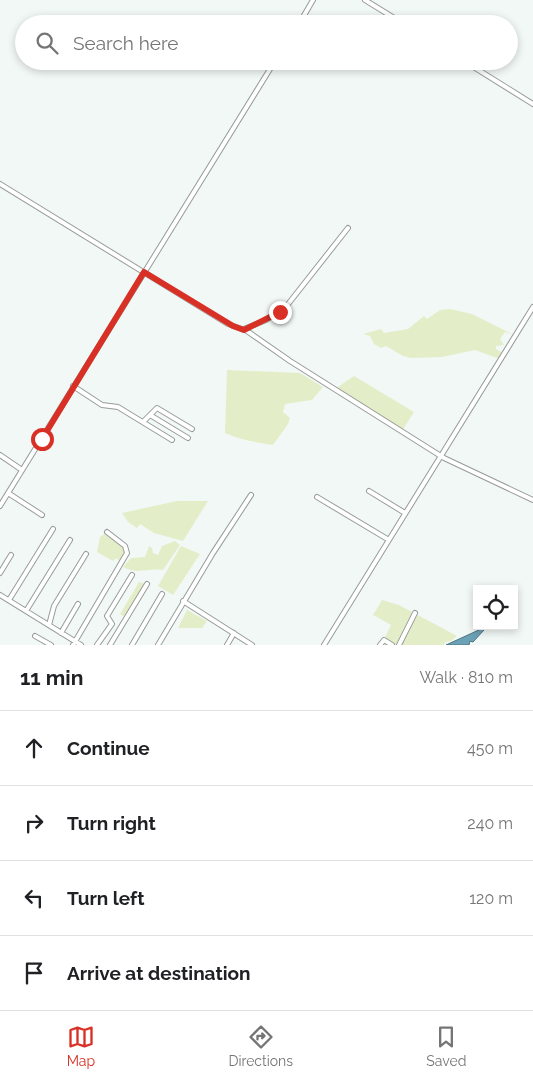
<!DOCTYPE html>
<html lang="en">
<head>
<meta charset="utf-8">
<style>
	body { margin:0; font-family:Raleway,sans-serif; background:#f2f2f2; color:#202124 }
	.controls { position:absolute; right:15px; bottom:15px; display:grid; overflow:hidden; border-radius:0px; box-shadow:0 2px 8px #0003 }
	.controls button { width:45px; height:45px; display:grid; place-items:center; padding:0; border:0; border-bottom:1px solid #e0e0e0; background:#fff; color:#202124; font:25px sans-serif }
	.stop { position:absolute; width:15px; height:15px; margin:-11px; border:4px solid #d93025; border-radius:50%; background:#fff }
	.stop.end { background:#d93025; border-color:#fff; box-shadow:0 1px 5px #0008 }
	.list { margin:0; padding:0; list-style:none }
	h2 { display:flex; justify-content:space-between; align-items:center; height:65px; margin:0; padding:0 20px; font-size:21px }
	h2 small { font-size:16px; font-weight:400; color:#757577 }
	.list li { display:grid; grid-template-columns:32px 1fr auto; gap:15px; align-items:center; box-sizing:border-box; height:75px; padding:0 20px; border-top:1px solid #e0e0e0 }
	.list b { display:block; font-size:19px; white-space:nowrap }
	.list em { font-size:16px; font-style:normal; color:#757577 }
	.icon { flex:none; width:28px; height:28px; fill:none; stroke:currentColor; stroke-width:2; stroke-linecap:round; stroke-linejoin:round }
	.map { position:relative; flex:none; width:533px; height:645px; overflow:hidden }
	.search { position:absolute; background:#fff; box-shadow:0 2px 8px #0003; left:15px; right:15px; top:15px; height:55px; display:flex; align-items:center; gap:12px; box-sizing:border-box; padding:0 18px; border-radius:28px; color:#757577; font-size:19px }
	.sheet { height:365px; background:#fff }
	nav { display:flex; justify-content:space-around; align-items:center; box-sizing:border-box; height:70px; border-top:1px solid #e0e0e0; background:#fff; font-size:14px; color:#757577 }
	nav a { display:grid; justify-items:center; gap:2px }
	nav .on { color:#d93025 }
	.map>svg:first-child { display:block }
</style>
</head>
<body>
<div class="map">
<svg width="533" height="645" viewBox="0 0 533 645">
	<rect width="100%" height="100%" fill="#f2f8f6"/>
	<!-- green -->
	<path fill="#e3eec8" d="M450 309 472 314 514 335 505 332 500 339 504 345 496 346V349L501 352V356L497 358 475 350 442 357 411 358 403 356 386 346 381 348 374 344 370 336 363 334 381 329 384 333 408 329 424 316 427 319 440 310Z
		M227 370 300 373 323 387 312 400 285 404 283 412 290 418 288 424 273 445C256 442 240 440 225 433Z
		M354 376 414 412 402 431 335 389Z
		M177 501H208L183 541 154 533 140 524 137 528 128 522 122 513Z
		M106 533 123 546 127 553 121 562 116 558 113 561 97 552 100 537Z
		M175 541 180 545 163 570C147 568 138 575 123 567L131 558 145 557 149 546 152 548 153 553 158 555 162 546Z
		M181 546 200 554 173 595 158 586Z
		M139 582 146 584 125 617 120 614Z
		M382 600 399 605 457 636 451 641 445 642 444 645H381L391 625 373 615Z
		M187 610 207 621 202 628H178Z"/>
	<!-- water -->
	<path fill="#6ba2b5" stroke="#4e7582" d="M481 629 484 630 473 642 470 641 469 645H446Z"/>
	<g fill="none" stroke-linecap="round" stroke-linejoin="round">
		<defs>
			<path id="minor" d="M365 0 404 24
				M299 24 313 0
				M464 61 533 104
				M0 184 228 324 247 331 290 361 444 458 533 500
				M244 329 266 320 285 308 348 228
				M73 386 102 405 118 407 172 440
				M150 415 188 438
				M143 422 157 408 192 429
				M0 455 22 470
				M369 491 405 513
				M8 493 42 515
				M317 497 389 540
				M0 506 275 61
				M0 573 11 555
				M0 595 81 645
				M9 600 53 529
				M183 601 252 645
				M26 611 70 540
				M49 625 54 606 86 554
				M61 633 78 604
				M35 636 51 645
				M73 645 127 553 125 546 107 532
				M97 645 112 624 107 616 132 575
				M110 645 147 584
				M132 645 162 594
				M158 645 213 553 251 495
				M227 645 234 633
				M324 645 533 307
				M380 645 384 640 392 645
				M399 645 415 613"/>
		</defs>
		<!-- minor casing -->
		<use href="#minor" stroke="#979c9a" stroke-width="6"/>
		<!-- minor -->
		<use href="#minor" stroke="#fff" stroke-width="4"/>
	</g>
	<g fill="none" stroke-linecap="round" stroke-linejoin="round">
		<!-- route -->
		<path stroke="#d93025" stroke-width="6" d="M42 439 144 272 233 326 244 330 280 312"/>
	</g>
</svg>
<div class="controls">
<button><svg class="icon" aria-label="locate" viewBox="0 0 24 24"><circle cx="12" cy="12" r="6"/><path d="M12 2v4M12 18v4M2 12h4M18 12h4"/></svg></button>
</div>
<div class="stop" style="left:42px;top:439px"></div>
<div class="stop end" style="left:280px;top:312px"></div>
<div class="search"><svg class="icon" aria-label="search" viewBox="0 0 24 24"><circle cx="10" cy="10" r="6"/><path d="M15 15l6 6"/></svg>Search here</div>
</div>
<section class="sheet">
<h2>11 min<small>Walk · 810 m</small></h2>
<ul class="list">
<li><svg class="icon" aria-label="ahead" viewBox="0 0 24 24"><path d="M12 20V5M6 11l6-6 6 6"/></svg><div><b>Continue</b></div><em>450 m</em></li>
<li><svg class="icon" aria-label="right" viewBox="0 0 24 24"><path d="M7 20v-9h11M14 6l5 5-5 5"/></svg><div><b>Turn right</b></div><em>240 m</em></li>
<li><svg class="icon" aria-label="left" viewBox="0 0 24 24"><path d="M17 20v-9H6M10 6l-5 5 5 5"/></svg><div><b>Turn left</b></div><em>120 m</em></li>
<li><svg class="icon" aria-label="arrive" viewBox="0 0 24 24"><path d="M6 21V4h12l-3 4 3 4H6"/></svg><div><b>Arrive at destination</b></div></li>
</ul>
</section>
<nav>
<a class="on"><svg class="icon" aria-label="map" viewBox="0 0 24 24"><path d="M3 6l6-2 6 2 6-2v14l-6 2-6-2-6 2zM9 4v14M15 6v14"/></svg>Map</a>
<a><svg class="icon" aria-label="directions" viewBox="0 0 24 24"><path d="M12 3l9 9-9 9-9-9zM9 14v-3h6M13 9l2 2-2 2"/></svg>Directions</a>
<a><svg class="icon" aria-label="saved" viewBox="0 0 24 24"><path d="M7 4h10v16l-5-4-5 4z"/></svg>Saved</a>
</nav>
</body>
</html>
